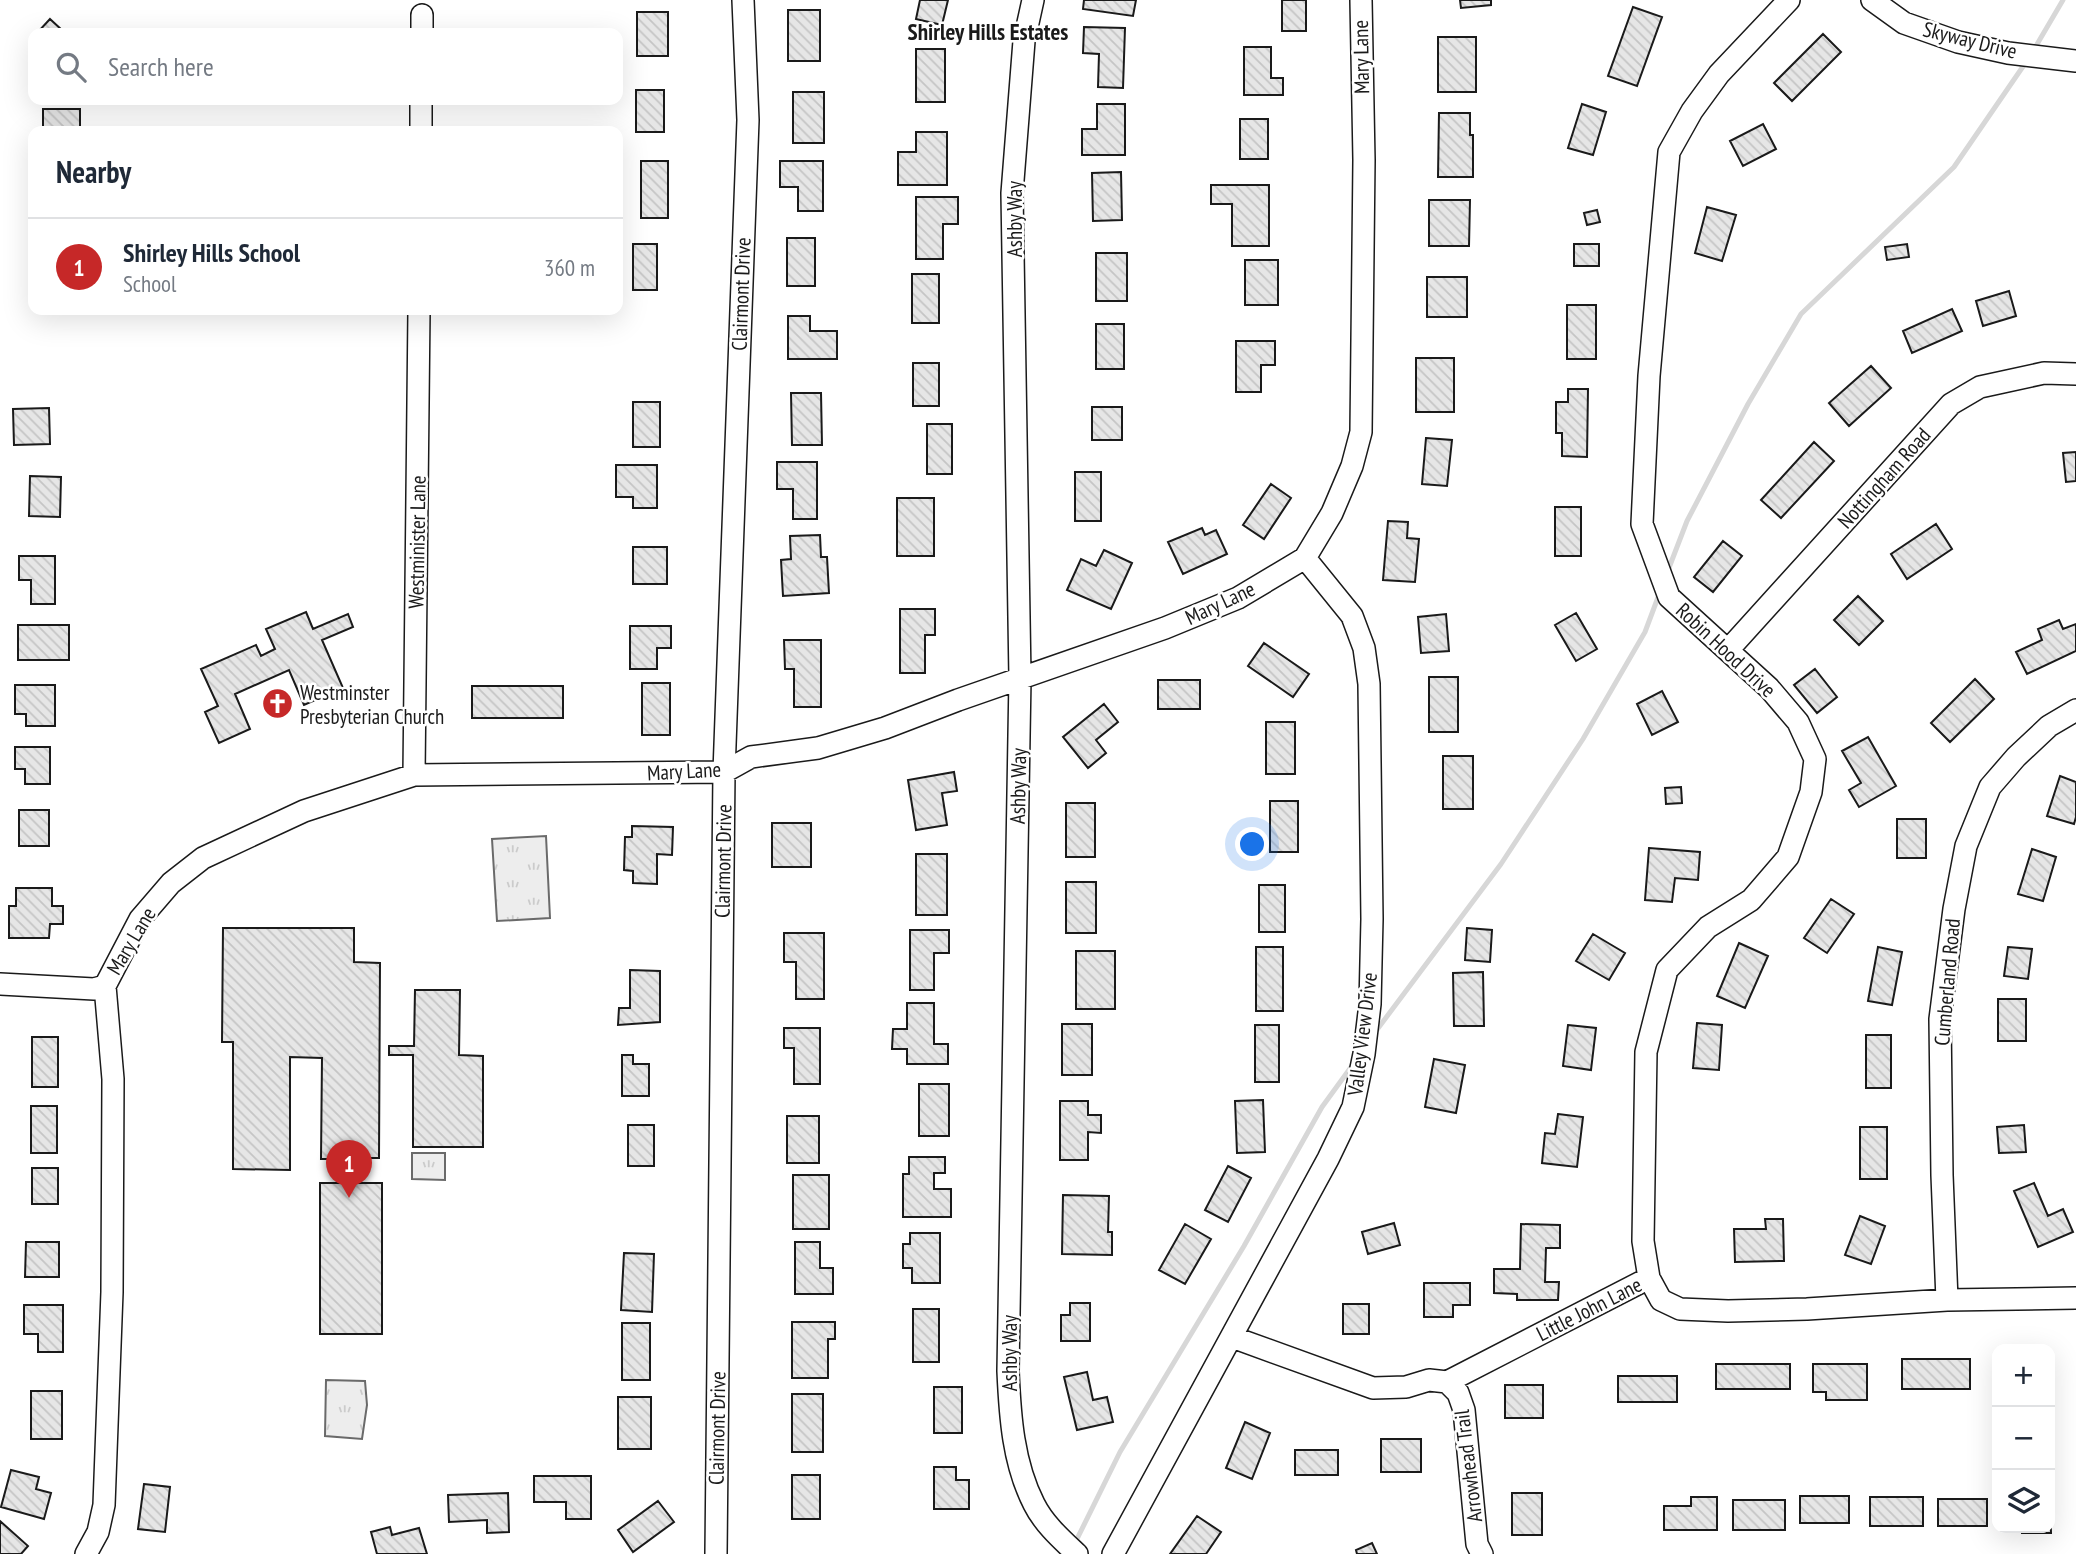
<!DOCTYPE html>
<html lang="en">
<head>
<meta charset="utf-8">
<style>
	body { margin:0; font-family:"PT Sans Narrow",sans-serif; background:#f6f6f7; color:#1f2937 }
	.controls { position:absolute; right:21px; bottom:21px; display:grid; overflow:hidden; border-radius:14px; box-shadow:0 7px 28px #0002 }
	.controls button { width:63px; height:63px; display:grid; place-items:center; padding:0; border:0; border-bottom:2px solid #e0e1e3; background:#fff; color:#1f2937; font:35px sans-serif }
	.you { position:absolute; left:1253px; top:845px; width:24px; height:24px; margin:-18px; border:5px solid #fff; border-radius:50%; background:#1a73e8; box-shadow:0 0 0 10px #1a73e833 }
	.badge { display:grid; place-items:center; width:46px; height:46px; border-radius:50%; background:#c62828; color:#fff; font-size:23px; font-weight:700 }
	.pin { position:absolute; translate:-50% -58px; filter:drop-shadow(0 2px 4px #0008) }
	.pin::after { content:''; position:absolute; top:37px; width:24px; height:21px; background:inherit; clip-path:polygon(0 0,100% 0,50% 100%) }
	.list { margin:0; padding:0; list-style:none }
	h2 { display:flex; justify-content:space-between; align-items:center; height:91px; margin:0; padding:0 28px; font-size:30px }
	h2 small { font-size:23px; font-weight:400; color:#747a83 }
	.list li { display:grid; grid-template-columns:46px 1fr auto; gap:21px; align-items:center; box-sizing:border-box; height:98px; padding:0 28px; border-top:2px solid #e0e1e3 }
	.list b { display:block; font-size:26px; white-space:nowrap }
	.list p { margin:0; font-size:23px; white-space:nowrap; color:#747a83 }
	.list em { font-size:23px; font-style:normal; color:#747a83 }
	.icon { flex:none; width:38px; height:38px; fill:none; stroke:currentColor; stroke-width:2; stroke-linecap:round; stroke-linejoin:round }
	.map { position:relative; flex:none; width:2076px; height:1554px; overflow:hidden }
	.search { position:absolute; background:#fff; box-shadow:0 7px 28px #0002; left:28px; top:28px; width:595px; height:77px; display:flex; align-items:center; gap:18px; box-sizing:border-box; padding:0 24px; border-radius:14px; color:#747a83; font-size:26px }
	.panel { position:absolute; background:#fff; box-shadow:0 7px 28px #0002; left:28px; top:126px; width:595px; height:189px; border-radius:14px }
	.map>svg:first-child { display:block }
</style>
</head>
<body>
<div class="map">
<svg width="2076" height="1554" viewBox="0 0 2076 1554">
	<defs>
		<pattern id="park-tufts" width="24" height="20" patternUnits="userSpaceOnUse" patternTransform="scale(1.75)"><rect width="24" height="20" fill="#ededed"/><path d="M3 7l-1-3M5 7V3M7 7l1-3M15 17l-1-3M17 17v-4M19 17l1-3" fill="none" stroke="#cbcbcb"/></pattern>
		<pattern id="building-back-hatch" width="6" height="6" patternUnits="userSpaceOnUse" patternTransform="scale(1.75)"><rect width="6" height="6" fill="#e6e6e6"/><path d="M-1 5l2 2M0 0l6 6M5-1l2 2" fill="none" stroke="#c5c5c5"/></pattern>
	</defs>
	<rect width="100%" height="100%" fill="#fff"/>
	<!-- park -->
	<path fill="url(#park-tufts)" stroke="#6a6a6a" stroke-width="2" d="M546 836 550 918 497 921 492 839Z
		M412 1153H445V1180L412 1179Z
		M326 1380 365 1381 367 1405 362 1439 325 1436Z"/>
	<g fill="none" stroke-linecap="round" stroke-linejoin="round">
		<!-- stream -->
		<path stroke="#d7d7d7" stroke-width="5" d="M2036 46 2063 0
			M1667 573 1687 521 1748 404 1801 314 1954 167 2024 65
			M1373 1035 1501 864 1583 739 1645 632 1660 592
			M1074 1545 1120 1452 1244 1246 1322 1107 1354 1063"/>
	</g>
	<!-- building -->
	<path fill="url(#building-back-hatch)" stroke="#1a1a1a" stroke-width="2" d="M920 0H948L942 25 916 19Z
		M1084 0H1136L1133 16 1083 9Z
		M1282 0H1306V31H1282Z
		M1460 0H1491V5L1461 8Z
		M1633 7 1662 17 1637 86 1608 76Z
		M788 10H820V61H788Z
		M637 12H668V56H637Z
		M50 19 63 31 62 33H37Z
		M1084 27 1125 28 1123 88 1098 87 1099 54 1083 53Z
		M1823 34 1841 52 1792 101 1774 83Z
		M1438 37H1476V92H1438Z
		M1244 47H1271V78H1283V95H1244Z
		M916 49H945V102H916Z
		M636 90H664V132H636Z
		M793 92H824V143H793Z
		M1097 104H1125V155H1082V129H1097Z
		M1582 104 1606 112 1593 155 1568 148Z
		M43 109H80V131H43Z
		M1439 113H1470V135H1473V177H1438Z
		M1240 119H1268V159H1240Z
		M1763 124 1776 149 1743 166 1730 141Z
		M916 132H947V185H898V152H916Z
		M641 161H668V218H641Z
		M780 161H823V211H798V187H780Z
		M1121 172 1122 220 1093 221 1092 173Z
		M1211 185H1269V246H1232V204H1211Z
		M916 197H958V224H943V259H916Z
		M1429 200H1470L1469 246H1429Z
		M1707 207 1736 215 1722 261 1695 253Z
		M1597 210 1600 222 1587 225 1584 213Z
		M787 238H815V286H787Z
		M633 244H657V290H633Z
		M1574 244H1599V266H1574Z
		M1907 244 1909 257 1887 260 1885 247Z
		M1096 253H1127V301H1096Z
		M1245 260H1278V305H1245Z
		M912 274H939V323H912Z
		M1427 277H1467V317H1427Z
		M2009 291 2016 316 1983 326 1976 301Z
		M1567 305H1596V359H1567Z
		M1952 309 1962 331 1912 353 1903 331Z
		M788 316H810V331H837V359H788Z
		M1096 324H1124V369H1096Z
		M1236 341H1275V365H1261V392H1236Z
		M1416 358H1454V412H1416Z
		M913 363H939V406H913Z
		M1871 366 1891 388 1849 426 1829 403Z
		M1568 389H1588L1587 457 1562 456V433H1556V402H1568Z
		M791 393H821L822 445H792Z
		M633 402H660V447H633Z
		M1092 407H1122V440H1092Z
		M49 408 50 444 14 445 13 409Z
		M927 424H952V474H927Z
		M1426 438 1452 440 1447 486 1422 484Z
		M1814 442 1834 461 1781 518 1761 500Z
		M2076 452V481L2066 482 2063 453Z
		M777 462H817V519H793V489H777Z
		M616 465H657V508H633V497H616Z
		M1075 472H1101V521H1075Z
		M30 476 61 477 60 517 29 516Z
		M1271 484 1291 498 1264 539 1243 525Z
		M897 498H934V556H897Z
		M1555 507H1581V556H1555Z
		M1388 521 1408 522 1407 538 1419 539 1415 582 1383 580Z
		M1936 524 1952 549 1907 579 1891 554Z
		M1202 528 1205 535 1216 530 1227 554 1183 574 1168 542Z
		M820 535 821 557H827L829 593 783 596 781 560 791 559 790 536Z
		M1723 541 1742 556 1713 592 1694 577Z
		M633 547H667V584H633Z
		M1104 550 1132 563 1111 609 1067 590 1081 559 1096 566Z
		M19 556H55V604H31V580H19Z
		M1858 596 1883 621 1859 645 1834 620Z
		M900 609H935V635H925V673H900Z
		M306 612 313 629 348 614 353 627 322 640 343 688 304 705 289 670 235 694 250 729 219 743 205 712 218 706 201 669 256 645 261 656 275 649 266 629Z
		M1576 613 1597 649 1576 661 1555 625Z
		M1446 614 1449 651 1421 653 1418 617Z
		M2059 620 2063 629 2076 624V651L2027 674 2016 652 2042 640 2038 629Z
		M18 625H69V660H18Z
		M630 626H671V648H657V669H630Z
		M784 640H821V707H794V669H785Z
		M1264 643 1309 674 1293 697 1248 666Z
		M1815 669 1837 697 1817 713 1794 685Z
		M1429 677H1458V732H1429Z
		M1975 679 1994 699 1950 742 1931 723Z
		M1158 680H1200V709H1158Z
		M642 683H670V735H642Z
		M15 685H55V726H26V714H15Z
		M472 686H563V718H472Z
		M1662 691 1678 722 1652 735 1637 704Z
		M1104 704 1118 722 1096 740 1106 753 1088 768 1063 737Z
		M1266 722H1295V774H1266Z
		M1868 737 1896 786 1859 807 1849 790 1861 783 1842 751Z
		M15 747H50V784H25V769H15Z
		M1443 756H1473V809H1443Z
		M954 772 957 791 942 793 947 825 916 830 908 780Z
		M2060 776 2076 782V817L2074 824 2047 816Z
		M1681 787 1682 803 1666 804 1665 788Z
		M1270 801H1298V852H1270Z
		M1066 803H1095V857H1066Z
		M19 810H49V846H19Z
		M1897 819H1926V858H1897Z
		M772 823H811V867H772Z
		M632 826 673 827 672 855 657 854V884L633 883V871L624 870 625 837H632Z
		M1649 848 1700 852 1698 880 1675 878 1672 902 1645 900Z
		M2032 849 2056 857 2043 901 2018 894Z
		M916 854H947V915H916Z
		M1066 882H1096V933H1066Z
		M1259 885H1285V932H1259Z
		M16 888H52V906H63V924H50L49 938H9V906H16Z
		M1831 899 1854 914 1827 953 1804 938Z
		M223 928H354V962L380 963 379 1158H354V1178H346V1159H321L322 1058 290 1057V1170L233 1169V1042H222Z
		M1467 928 1492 930 1490 962 1465 960Z
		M910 930H949V953H934V990H910Z
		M784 933H824V999H796V962H784Z
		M1593 934 1625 953 1609 980 1576 961Z
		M1739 943 1768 956 1745 1008 1717 996Z
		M1256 947H1283V1011H1256Z
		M1878 947 1902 952 1892 1005 1868 1001Z
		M2008 947 2032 949 2028 979 2004 976Z
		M1076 951H1115V1009H1076Z
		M630 970 660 971V1022L618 1025 619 1008H630Z
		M1483 972 1484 1026H1454L1453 973Z
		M415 990H460L459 1055 483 1056V1147H413V1055H389V1046H414Z
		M1998 999H2026V1041H1998Z
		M907 1003H934V1044H948V1064H907V1049H892L893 1029H907Z
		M1697 1023 1722 1025 1719 1070 1693 1068Z
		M1062 1024H1092V1075H1062Z
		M1255 1025H1279V1082H1255Z
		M1568 1025 1596 1028 1591 1070 1563 1066Z
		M784 1028H820V1084H794V1048H784Z
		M1866 1035H1891V1088H1866Z
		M32 1037H58V1087H32Z
		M622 1055H633V1064H649V1096H622Z
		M1434 1059 1465 1065 1456 1113 1425 1107Z
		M919 1084H949V1136H919Z
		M1263 1100 1265 1152 1237 1153 1235 1101Z
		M1060 1101H1088V1115H1101V1133L1088 1132V1160H1060Z
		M31 1106H57V1153H31Z
		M1558 1114 1583 1117 1577 1167 1542 1163 1545 1133 1555 1134Z
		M787 1116H819V1163H787Z
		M628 1125H654V1166H628Z
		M2024 1125 2026 1152 1999 1153 1997 1127Z
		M1860 1127H1887V1179H1860Z
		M909 1157H945V1173H934V1189H951V1217H903V1174H909Z
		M1228 1166 1251 1178 1228 1222 1205 1210Z
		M32 1168H58V1204H32Z
		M793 1175H829V1229H793Z
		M320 1183H382V1334H320Z
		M2034 1183 2048 1216 2063 1209 2073 1232 2038 1247 2014 1191Z
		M1063 1195 1109 1196 1108 1232H1112V1255L1062 1254Z
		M1860 1216 1885 1226 1871 1264 1845 1255Z
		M1765 1219H1783L1784 1261 1735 1262 1734 1229H1766Z
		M1394 1223 1400 1245 1368 1254 1362 1232Z
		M1185 1224 1211 1239 1185 1284 1159 1270Z
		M1521 1224 1560 1225V1248H1546L1545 1282H1559L1558 1300H1517V1294L1494 1293V1269H1520Z
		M910 1233H940V1283H912V1268H903V1244H910Z
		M26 1242H59V1277H25Z
		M795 1242H820V1268H833V1294H795Z
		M624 1253 654 1254 652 1312 621 1310Z
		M1424 1283H1470V1305H1453V1317H1424Z
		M1070 1303H1090V1341H1061V1315H1070Z
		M1343 1304H1369V1334H1343Z
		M24 1305H63V1352H38V1334H24Z
		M913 1309H939V1362H913Z
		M792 1322H835V1339H828V1378H792Z
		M622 1323H650V1380H622Z
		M1902 1359H1970V1389H1902Z
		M1716 1364H1790V1389H1716Z
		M1813 1364H1867V1400H1826V1392H1813Z
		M1087 1372 1093 1400 1107 1397 1113 1422 1077 1430 1064 1377Z
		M1618 1376H1677V1402H1618Z
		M1505 1385H1543V1418H1505Z
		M934 1387H962V1433H934Z
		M31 1391H62V1439H31Z
		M792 1394H823V1452H792Z
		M618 1397H651V1449H618Z
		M1245 1422 1270 1433 1252 1479 1226 1468Z
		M1381 1439H1421V1472H1381Z
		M1295 1450H1338V1475H1295Z
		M934 1467H956V1480H969V1509H934Z
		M11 1470 39 1477 36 1489 51 1493 44 1519 1 1507Z
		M792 1475H820V1519H792Z
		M534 1476H591V1519H566V1502H534Z
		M144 1484 170 1487 165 1532 138 1529Z
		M508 1493 509 1532 487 1533V1520L449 1522 448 1495Z
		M1512 1493H1542V1535H1512Z
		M1800 1496H1849V1523H1800Z
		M1691 1497H1717V1530H1664V1506H1691Z
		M1870 1497H1923V1526H1870Z
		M2050 1498 2051 1533H2022V1528H2050Z
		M1938 1499H1987V1526H1938Z
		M1733 1500H1785V1530H1733Z
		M658 1501 674 1522 633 1552 618 1530Z
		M1197 1516 1221 1532 1206 1554H1170Z
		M0 1521 28 1546 21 1554H0Z
		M390 1527 392 1535 419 1528 427 1554H377L371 1532Z
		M1372 1543 1377 1554H1357L1356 1550Z"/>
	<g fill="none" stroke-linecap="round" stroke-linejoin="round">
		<defs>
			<path id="minor" d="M1033 0 1024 41 1012 193 1020 678 1008 1371C1010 1416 1013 1463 1034 1504 1044 1524 1061 1539 1077 1554
				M1789 0 1719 74 1692 111 1669 152 1649 376 1642 524 1669 597 1769 688 1798 722 1815 759 1811 792 1788 857 1751 900 1708 927 1667 970 1646 1052 1643 1241 1649 1278 1661 1300 1680 1309 1728 1311 1807 1309 1947 1300 2076 1298
				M1872 0 1904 23 1958 42 2008 53 2076 61
				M422 33V15
				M421 131V100
				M1729 649 1951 404 1980 387 2044 373 2076 374
				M414 775 419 310
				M0 984 94 989 105 986
				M1947 1300 1942 1175 1940 1019 1954 909 1966 846 1990 787 2016 757 2049 726 2076 710
				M1232 1337 1373 1388 1406 1387 1429 1380 1447 1382 1649 1278
				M1447 1382 1458 1393 1464 1410 1477 1544 1482 1554
				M86 1554 98 1532 104 1505 112 1292 113 1079 105 986 140 919 171 883 203 858 304 811 414 775 724 772 751 757 818 748 885 728 958 700 1165 628 1238 598 1305 558 1332 513 1352 466 1361 432 1364 160 1361 0
				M716 1554 724 772 748 120 743 0
				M1113 1554 1328 1159 1353 1107 1364 1054 1370 1004 1372 919 1369 684 1364 648 1352 616 1305 558"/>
		</defs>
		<!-- minor casing -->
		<use href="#minor" stroke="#1a1a1a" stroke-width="24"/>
		<!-- minor -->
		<use href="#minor" stroke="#fff" stroke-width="21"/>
	</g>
	<!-- icons -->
	<defs>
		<symbol id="church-disc" viewBox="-11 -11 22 22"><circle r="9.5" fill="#c62828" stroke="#fff"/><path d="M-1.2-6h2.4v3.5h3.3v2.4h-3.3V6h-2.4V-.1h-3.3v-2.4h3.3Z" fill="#fff"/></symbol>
	</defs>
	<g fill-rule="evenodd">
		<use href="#church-disc" x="260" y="686" width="35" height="35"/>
	</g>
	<g text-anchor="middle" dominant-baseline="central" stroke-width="5" stroke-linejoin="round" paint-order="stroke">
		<!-- street labels -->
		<g font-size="21" fill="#1a1a1a" stroke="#fff">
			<text transform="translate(1970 40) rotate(14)">Skyway Drive</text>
			<text transform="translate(1361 57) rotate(-91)">Mary Lane</text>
			<text transform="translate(1014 219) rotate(-90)">Ashby Way</text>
			<text transform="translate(741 294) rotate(-88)">Clairmont Drive</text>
			<text transform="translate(1884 478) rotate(-48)">Nottingham Road</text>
			<text transform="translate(417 542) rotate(-89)">Westminister Lane</text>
			<text transform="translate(1220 603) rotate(-25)">Mary Lane</text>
			<text transform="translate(1726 650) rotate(43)">Robin Hood Drive</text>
			<text transform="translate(684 771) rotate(-3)">Mary Lane</text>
			<text transform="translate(1018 786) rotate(-89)">Ashby Way</text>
			<text transform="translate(723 861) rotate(-89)">Clairmont Drive</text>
			<text transform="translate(131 941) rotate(-59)">Mary Lane</text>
			<text transform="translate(1947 982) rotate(-85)">Cumberland Road</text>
			<text transform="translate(1362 1034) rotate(-83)">Valley View Drive</text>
			<text transform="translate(1589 1309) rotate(-27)">Little John Lane</text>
			<text transform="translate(1009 1353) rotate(-90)">Ashby Way</text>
			<text transform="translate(717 1428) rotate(-89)">Clairmont Drive</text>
			<text transform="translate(1468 1466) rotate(-97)">Arrowhead Trail</text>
		</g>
		<!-- poi labels -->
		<g font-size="21" fill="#1a1a1a" stroke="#fff" text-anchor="start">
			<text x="300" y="692">Westminster<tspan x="300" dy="24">Presbyterian Church</tspan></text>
		</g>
		<!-- neighbourhood labels -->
		<g font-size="23" font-weight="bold" fill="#1a1a1a" stroke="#fff">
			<text x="988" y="31">Shirley Hills Estates</text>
		</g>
	</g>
</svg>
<div class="controls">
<button>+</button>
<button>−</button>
<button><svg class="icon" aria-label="layers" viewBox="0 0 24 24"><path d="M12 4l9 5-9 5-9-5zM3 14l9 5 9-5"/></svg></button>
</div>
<div class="you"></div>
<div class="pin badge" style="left:349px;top:1198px">1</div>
<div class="search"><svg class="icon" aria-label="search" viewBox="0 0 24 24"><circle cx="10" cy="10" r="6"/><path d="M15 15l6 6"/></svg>Search here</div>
<section class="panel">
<h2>Nearby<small></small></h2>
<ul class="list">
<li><span class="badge">1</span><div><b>Shirley Hills School</b><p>School</p></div><em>360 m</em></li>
</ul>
</section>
</div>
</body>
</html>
